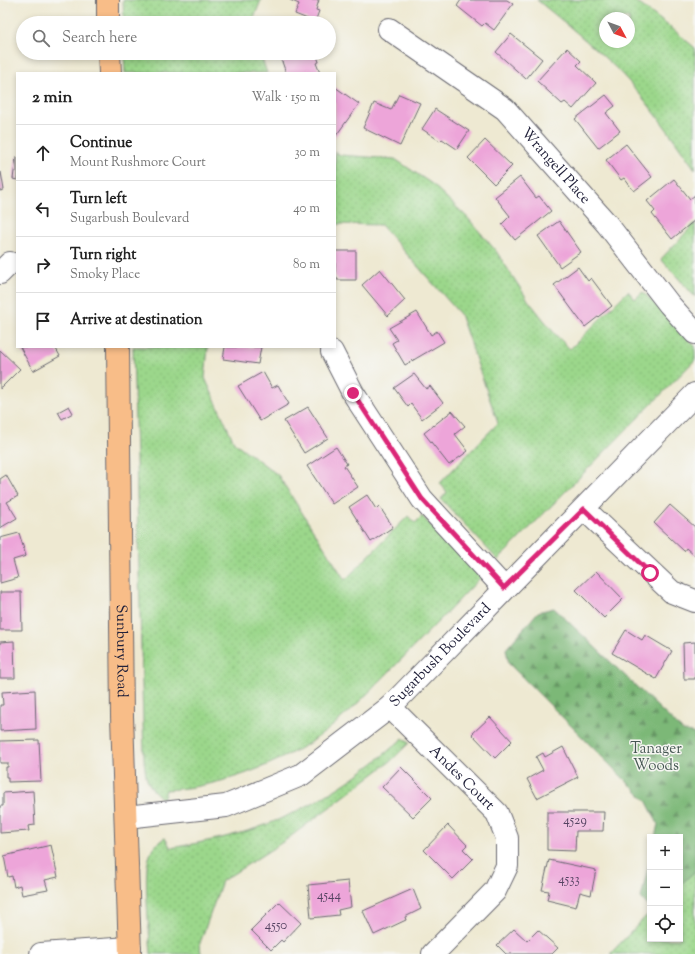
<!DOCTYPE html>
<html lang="en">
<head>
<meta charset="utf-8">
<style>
	body { margin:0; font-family:"Sorts Mill Goudy",serif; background:#f2f2f2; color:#222 }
	.controls { position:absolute; right:12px; bottom:12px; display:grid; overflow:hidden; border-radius:0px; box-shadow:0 2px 6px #0003 }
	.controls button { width:36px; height:36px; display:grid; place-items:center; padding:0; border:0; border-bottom:1px solid #e0e0e0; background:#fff; color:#222; font:20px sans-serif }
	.compass { position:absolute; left:599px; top:12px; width:36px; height:36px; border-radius:50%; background:#fff; box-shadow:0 2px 6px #0003; rotate:131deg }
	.stop { position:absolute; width:12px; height:12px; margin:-9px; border:3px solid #db2777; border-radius:50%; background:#fff }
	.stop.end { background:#db2777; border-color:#fff; box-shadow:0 1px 4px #0008 }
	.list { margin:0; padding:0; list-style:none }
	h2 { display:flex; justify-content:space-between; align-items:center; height:52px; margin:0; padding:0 16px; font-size:17px }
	h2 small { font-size:13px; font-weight:400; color:#767676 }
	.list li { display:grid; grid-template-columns:26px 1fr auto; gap:12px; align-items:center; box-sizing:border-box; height:56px; padding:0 16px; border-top:1px solid #e0e0e0 }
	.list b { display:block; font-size:15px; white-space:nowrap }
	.list p { margin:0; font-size:13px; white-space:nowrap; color:#767676 }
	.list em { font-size:13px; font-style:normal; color:#767676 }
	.icon { flex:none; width:22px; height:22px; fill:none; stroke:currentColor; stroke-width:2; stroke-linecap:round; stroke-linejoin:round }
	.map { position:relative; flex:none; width:695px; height:954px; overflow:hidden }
	.search { position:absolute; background:#fff; box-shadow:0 2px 6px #0003; left:16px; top:16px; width:320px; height:44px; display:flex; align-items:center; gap:10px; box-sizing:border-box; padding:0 14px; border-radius:22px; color:#767676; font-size:15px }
	.panel { position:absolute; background:#fff; box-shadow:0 2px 6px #0003; left:16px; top:72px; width:320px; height:276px; border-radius:0px }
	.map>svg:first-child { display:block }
</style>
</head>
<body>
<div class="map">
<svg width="695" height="954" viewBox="0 0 695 954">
	<defs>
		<pattern id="grass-dots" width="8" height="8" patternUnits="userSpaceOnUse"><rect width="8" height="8" fill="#9bd78b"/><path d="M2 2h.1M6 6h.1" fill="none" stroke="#85b879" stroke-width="1.8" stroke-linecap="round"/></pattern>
		<pattern id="forest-firs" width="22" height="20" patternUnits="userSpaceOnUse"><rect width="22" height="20" fill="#7cb877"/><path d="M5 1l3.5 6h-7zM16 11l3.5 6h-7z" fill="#659563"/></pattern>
	</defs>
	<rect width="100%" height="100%" fill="#f6f6f2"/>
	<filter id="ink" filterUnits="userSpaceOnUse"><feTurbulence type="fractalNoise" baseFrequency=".025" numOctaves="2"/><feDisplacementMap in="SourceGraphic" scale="8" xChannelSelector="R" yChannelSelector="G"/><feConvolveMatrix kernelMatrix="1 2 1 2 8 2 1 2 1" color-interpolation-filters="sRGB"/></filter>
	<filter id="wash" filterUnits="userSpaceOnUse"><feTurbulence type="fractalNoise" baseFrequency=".012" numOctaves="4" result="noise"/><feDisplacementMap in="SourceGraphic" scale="16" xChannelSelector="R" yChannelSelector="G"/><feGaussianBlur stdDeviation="0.9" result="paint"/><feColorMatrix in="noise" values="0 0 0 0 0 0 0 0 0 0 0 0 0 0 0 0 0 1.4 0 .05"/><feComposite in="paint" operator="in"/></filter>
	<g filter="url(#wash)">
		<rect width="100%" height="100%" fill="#eee9d2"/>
		<!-- grass -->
		<path fill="url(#grass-dots)" stroke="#5e7c63" fill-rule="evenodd" d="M123 0H261L252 23H124Z
			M537 0H634L674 30 695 48V169C670 134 646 98 616 68 591 44 564 22 537 0ZM605 18H629V42H605Z
			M124 53H260L267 73H125Z
			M335 151 340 155 395 159 432 184 467 217 496 251 528 300 555 334 570 349 628 291 635 299 643 292 695 346V360L498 560 441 499 447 492 440 483 498 423 460 314 381 225 335 224Z
			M695 223V297L661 259Z
			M133 347H208L205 378 234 442 278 475 345 580 408 516 415 523 422 516 481 577C452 608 422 638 392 669 368 693 343 720 314 740 270 768 218 787 166 790L163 799C147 786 146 780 144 760Z
			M403 738 409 743 391 761 286 840 222 881 200 943 201 954H151C149 927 145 894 147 868 148 856 154 843 165 838L171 848C203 842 237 836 268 824 318 804 363 774 403 738Z
			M695 871V954H610L650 912V939H680V885Z"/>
		<!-- forest -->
		<path fill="url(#forest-firs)" stroke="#4f6d59" d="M554 608 683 731 695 734V871L680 885V837H655L658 824 647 802 509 664 506 649 538 612Z
			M650 859V908L641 898Z"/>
		<g id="blocks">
			<!-- building -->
			<path fill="#eda5d9" d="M290 0H319L316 10 319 11 315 22 295 14 299 4Z
				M461 0H507L513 4 494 30 485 23 482 26 457 6Z
				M511 34 542 59 526 79 496 52Z
				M567 48 581 61 577 65 596 83 573 109 565 102 562 104 537 81Z
				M279 53H316L319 62 316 63 320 73H286Z
				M335 87 359 104 335 137Z
				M399 94 420 103 400 146 363 128 374 103 391 110Z
				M606 95 615 106 606 113 620 131 598 148 575 119Z
				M435 109 469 131 457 149 442 139 440 141 422 129Z
				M485 140 512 166 494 184 468 158Z
				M626 144 652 177 634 191 624 178 621 180 606 160Z
				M16 157H17V180L13 179Z
				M1 172 4 190 0 191V173Z
				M520 177 536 198 539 196 551 211 515 240 502 224 510 216 495 197Z
				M674 179 690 199 695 195V220L672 239 652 214 655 211 647 201Z
				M559 221 581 252 560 267 538 236Z
				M335 251H356V280H337V277H335Z
				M578 267 588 281 591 278 612 306 585 327 554 285Z
				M380 269 405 300 388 316 362 285Z
				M417 312 431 335 437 331 444 342 405 365 392 343 397 340 389 328Z
				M20 347H55L60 356 33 371Z
				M225 347H261L258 364 223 359Z
				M0 350 20 369 0 389Z
				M263 372 272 388 278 385 289 404 260 421 238 386Z
				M414 374 426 389 430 386 443 403 422 419 411 404 408 407 394 388Z
				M69 406 73 413 62 419 58 412Z
				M308 407 328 438 304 453 284 421Z
				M452 411 465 426 455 434 468 451 449 465 424 433Z
				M336 447 347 464 344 466 358 487 332 504 307 466Z
				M6 475 18 496 7 502 17 518 0 528V479Z
				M367 495 376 509 379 506 393 527 371 542 349 507Z
				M670 505 695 527V556L686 548 684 551 654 523Z
				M19 533 26 556 13 560 18 578 0 583V538Z
				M596 571 623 599 604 618 576 590Z
				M0 592H21L22 630H0Z
				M626 630 642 640 645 635 672 651 656 679 612 653Z
				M14 641 15 678H0V642Z
				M695 642V679H684L683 643Z
				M35 690 36 729 0 731V705H3L2 692Z
				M490 717 512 741 495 758 472 734Z
				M39 740 41 781 8 782V777H6V767H8V763H0V741Z
				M563 747 578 777 537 798 527 779 543 770 536 757 543 753 545 757Z
				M401 767 432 798 413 817 382 787Z
				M33 791 35 825 28 826 29 831 0 833V806H3V793Z
				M547 812H604L603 831H576L575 851 547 850Z
				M448 825 467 845 463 849 473 859 453 879 424 850Z
				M51 845 58 877 45 880 48 890 22 895 20 885 14 887 12 876 8 877 4 856Z
				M549 860 596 870 591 895 580 892 576 907 547 900 549 891 542 890Z
				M348 881 351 907 338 910 339 915 311 918 308 885Z
				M413 889 421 909 405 917 406 920 374 935 363 911Z
				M279 902 301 923 283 942 281 940 271 950 251 930Z
				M514 929 527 941 538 930 558 948 552 954H506L497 945Z"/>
		</g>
	</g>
	<g filter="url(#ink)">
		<use href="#blocks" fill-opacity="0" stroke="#696870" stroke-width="1"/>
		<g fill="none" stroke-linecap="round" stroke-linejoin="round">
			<defs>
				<g id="street">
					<path id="s1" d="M389 29 505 109 607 224 669 304 695 333"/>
					<path d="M0 273 10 263"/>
					<path d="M332 352 353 393 422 499 504 588"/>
					<path d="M584 509 672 592 695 601"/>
					<path id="s2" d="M390 707 497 813 507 838V866L495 891 433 954"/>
					<path id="s3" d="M126 817 226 806 301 775 390 707 695 394"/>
					<path d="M41 954 130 948"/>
				</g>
				<g id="primary">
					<path d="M108 0V23"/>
					<path d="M109 53 110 73"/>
					<path id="s4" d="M118 347 122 716 130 954"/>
				</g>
			</defs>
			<!-- street casing -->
			<use href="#street" stroke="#696870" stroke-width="24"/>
			<!-- primary casing -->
			<use href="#primary" stroke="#696870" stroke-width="24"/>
			<!-- street -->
			<use href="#street" stroke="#fff" stroke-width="22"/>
			<!-- primary -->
			<use href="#primary" stroke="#f8bd88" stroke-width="22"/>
		</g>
	</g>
	<g fill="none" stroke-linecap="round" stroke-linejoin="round" filter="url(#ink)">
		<!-- route -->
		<path stroke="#db2777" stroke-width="5" d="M353 393 422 499 504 588 584 509 650 573"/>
	</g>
	<g text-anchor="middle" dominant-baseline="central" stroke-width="3" stroke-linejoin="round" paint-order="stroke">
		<!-- number labels -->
		<g font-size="13" fill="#554362">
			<text x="575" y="821">4529</text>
			<text x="569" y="880">4533</text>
			<text x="329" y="896">4544</text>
			<text x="276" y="926">4550</text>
		</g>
		<!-- street labels -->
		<g font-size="15" fill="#22223b" stroke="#f6f6f2">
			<text stroke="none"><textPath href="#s1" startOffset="217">Wrangell Place</textPath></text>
			<text stroke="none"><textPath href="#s4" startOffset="304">Sunbury Road</textPath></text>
			<text stroke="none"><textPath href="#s3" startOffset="366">Sugarbush Boulevard</textPath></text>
			<text stroke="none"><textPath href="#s2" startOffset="101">Andes Court</textPath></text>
		</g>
		<!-- park labels -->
		<g font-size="15" fill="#465853" stroke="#f6f6f2">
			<text x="656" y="749">Tanager<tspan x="656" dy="17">Woods</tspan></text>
		</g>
	</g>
</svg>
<div class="controls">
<button>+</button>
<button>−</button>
<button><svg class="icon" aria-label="locate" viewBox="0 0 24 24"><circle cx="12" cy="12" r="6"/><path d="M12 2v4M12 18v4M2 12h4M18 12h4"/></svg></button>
</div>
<svg class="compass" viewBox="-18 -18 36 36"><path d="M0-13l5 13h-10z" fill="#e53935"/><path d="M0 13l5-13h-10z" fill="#767676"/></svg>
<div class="stop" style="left:650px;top:573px"></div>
<div class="stop end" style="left:353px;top:393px"></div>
<div class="search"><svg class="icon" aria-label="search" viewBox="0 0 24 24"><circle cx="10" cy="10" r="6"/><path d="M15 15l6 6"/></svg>Search here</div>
<section class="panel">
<h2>2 min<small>Walk · 150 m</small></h2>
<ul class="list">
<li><svg class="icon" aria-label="ahead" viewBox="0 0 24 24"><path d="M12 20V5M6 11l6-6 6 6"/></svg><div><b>Continue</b><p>Mount Rushmore Court</p></div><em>30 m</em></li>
<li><svg class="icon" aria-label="left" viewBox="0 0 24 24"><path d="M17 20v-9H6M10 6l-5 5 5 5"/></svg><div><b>Turn left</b><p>Sugarbush Boulevard</p></div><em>40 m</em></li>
<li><svg class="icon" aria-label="right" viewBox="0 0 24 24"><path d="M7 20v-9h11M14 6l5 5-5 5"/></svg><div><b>Turn right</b><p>Smoky Place</p></div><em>80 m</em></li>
<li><svg class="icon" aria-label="arrive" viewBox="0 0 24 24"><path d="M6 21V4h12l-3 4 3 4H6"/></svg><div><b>Arrive at destination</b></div></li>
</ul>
</section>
</div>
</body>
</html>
